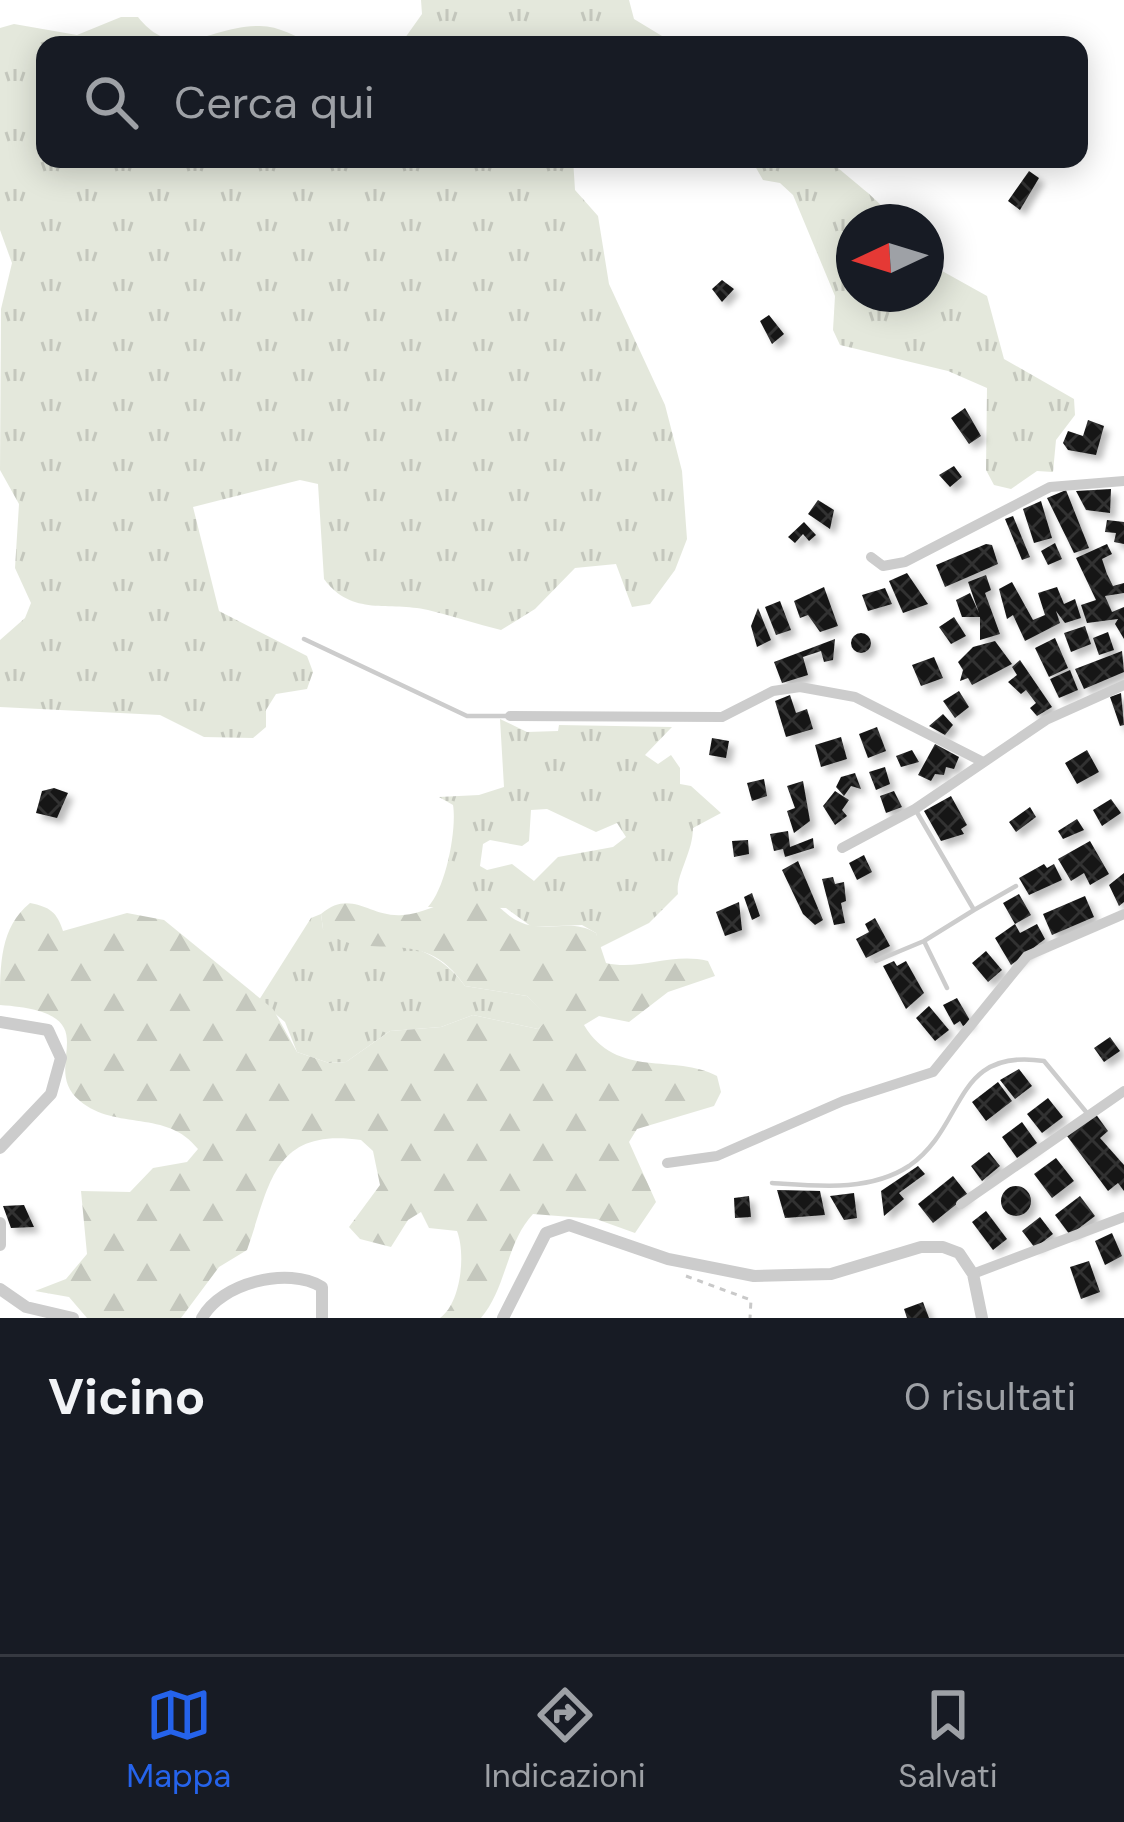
<!DOCTYPE html>
<html lang="it">
<head>
<meta charset="utf-8">
<style>
	body { margin:0; font-family:"DM Sans",sans-serif; background:#242831; color:#f1f3f6 }
	.compass { position:absolute; left:836px; top:204px; width:108px; height:108px; border-radius:50%; background:#171b24; box-shadow:0 6px 30px #0003; rotate:266deg }
	.list { margin:0; padding:0; list-style:none }
	h2 { display:flex; justify-content:space-between; align-items:center; height:156px; margin:0; padding:0 48px; font-size:51px }
	h2 small { font-size:39px; font-weight:400; color:#9ea1a6 }
	.icon { flex:none; width:66px; height:66px; fill:none; stroke:currentColor; stroke-width:2; stroke-linecap:round; stroke-linejoin:round }
	.map { position:relative; flex:none; width:1124px; height:1318px; overflow:hidden }
	.search { position:absolute; background:#171b24; box-shadow:0 6px 30px #0003; left:36px; right:36px; top:36px; height:132px; display:flex; align-items:center; gap:30px; box-sizing:border-box; padding:0 42px; border-radius:24px; color:#9ea1a6; font-size:45px }
	.sheet { height:336px; background:#171b24 }
	nav { display:flex; justify-content:space-around; align-items:center; box-sizing:border-box; height:168px; border-top:3px solid #363941; background:#171b24; font-size:33px; color:#9ea1a6 }
	nav a { display:grid; justify-items:center; gap:6px }
	nav .on { color:#2563eb }
	.map>svg:first-child { display:block }
</style>
</head>
<body>
<div class="map">
<svg width="1124" height="1318" viewBox="0 0 1124 1318">
	<defs>
		<pattern id="grass-tufts" width="24" height="20" patternUnits="userSpaceOnUse" patternTransform="scale(3)"><rect width="24" height="20" fill="#e4e8dc"/><path d="M3 7l-1-3M5 7V3M7 7l1-3M15 17l-1-3M17 17v-4M19 17l1-3" fill="none" stroke="#c4c7bd"/></pattern>
		<pattern id="forest-firs" width="22" height="20" patternUnits="userSpaceOnUse" patternTransform="scale(3)"><rect width="22" height="20" fill="#e4e8dc"/><path d="M5 1l3.5 6h-7zM16 11l3.5 6h-7z" fill="#c4c7bd"/></pattern>
		<pattern id="building-cross-hatch" width="8" height="8" patternUnits="userSpaceOnUse" patternTransform="scale(3)"><rect width="8" height="8" fill="#161616"/><path d="M0 0l8 8M0 8l8-8" fill="none" stroke="#303030"/></pattern>
		<filter id="shadow"><feDropShadow dx="5.5" dy="5.5" stdDeviation="3" flood-color="#0004"/></filter>
	</defs>
	<rect width="100%" height="100%" fill="#fff"/>
	<!-- grass -->
	<path fill="url(#grass-tufts)" fill-rule="evenodd" d="M421 0H629L634 19 662 36 699 45H400L422 14Z
		M121 17H138C175 64 212 25 260 26 279 26 297 37 314 45H45V159H573L575 190 598 216 609 284 665 405 682 471 687 539 675 570 650 604 632 607 616 564 575 568 535 609 501 630C477 624 452 616 428 610 389 601 352 617 324 579L318 484 300 480 193 507 219 611 307 656 313 672 307 689 276 694 266 710V727L253 738 204 737 160 715 0 707V640L25 618 31 603 15 568 19 504 0 470 1 309 12 263 0 230V28L14 24 77 35Z
		M751 159H828C851 181 878 197 895 222H854V294H926V262L987 296 1004 359 1074 399 1075 415 1056 440 1053 472 1037 471 1011 489 994 485 986 470 987 388 948 371 840 345 833 330 835 296 793 195 780 183 763 180Z
		M500 719 527 732 558 731 559 725 672 727 645 755 658 764 671 755 680 768V784L691 786 721 813 693 828C693 853 675 876 678 894L649 923 599 948 596 933 582 925 532 927 506 908 428 907C446 888 457 829 453 805L439 797 479 795 504 787ZM547 809 596 832 617 823 626 837 613 847 558 857 534 881 512 864 487 870 480 866 483 844 490 840 522 846 529 841 531 810Z
		M321 914 323 929C374 939 433 939 465 986L527 996 550 1018 538 1029 473 1015 441 1027 390 1031 346 1062 329 1063 297 1052 285 1022 259 1000 311 918Z"/>
	<!-- forest -->
	<path fill="url(#forest-firs)" d="M459 898C503 893 497 917 529 925 553 931 572 919 596 933L606 963C640 971 672 952 708 961L715 976 668 992 629 1022 599 1016 584 1025C617 1080 675 1053 717 1076L721 1092 714 1106 637 1129 629 1142 656 1202 635 1233 596 1219 533 1214C506 1243 507 1287 481 1318H440C461 1303 466 1254 457 1231L429 1228 421 1212 408 1220 391 1247 360 1239 349 1227 380 1185 373 1151 361 1140C272 1127 270 1186 247 1250L219 1267 181 1318H87L69 1297 35 1291 66 1279 87 1254 81 1191 130 1192 153 1168 187 1162 198 1149C167 1109 116 1131 80 1101 36 1065 116 1013 0 1005 0 965 0 927 30 903 50 907 57 912 63 931L127 913 164 920 273 1009 297 1052 329 1063 346 1062 390 1031 441 1027 473 1015 538 1029 549 1018 527 996 465 986C421 920 366 967 323 929L321 914C352 888 369 918 403 915 420 914 442 903 459 898Z"/>
	<!-- building -->
	<path fill="url(#building-cross-hatch)" filter="url(#shadow)" d="M1029 171 1039 178 1020 210 1008 201Z
		M722 280 734 289 722 302 712 289Z
		M769 315 784 334 772 344 760 321Z
		M965 408 981 436 969 444 951 418Z
		M1088 420 1104 426 1096 455 1068 450 1063 443 1068 431 1083 436Z
		M954 466 962 477 950 487 939 475Z
		M1111 489 1110 513 1086 510 1076 491Z
		M1066 490 1089 548 1074 553 1047 498Z
		M818 500 834 510 830 529 808 514Z
		M1041 501 1052 538 1034 543 1023 509Z
		M1013 516 1030 557 1022 560 1005 519Z
		M1107 520 1124 522V544L1114 542 1116 533 1105 532Z
		M804 522 816 535 809 541 803 534 795 543 788 537Z
		M1055 543 1062 559 1048 565 1041 551Z
		M986 544 992 545 998 564 945 587 936 565Z
		M1107 544 1112 554 1102 559 1107 574 1113 586 1124 583V593L1105 596 1112 612 1124 607V639L1115 624 1118 619 1087 623 1081 605 1096 600 1076 558Z
		M907 573 928 604 903 613 889 581Z
		M986 575 991 590 985 593 1000 634 980 640V617H962L956 600 970 593 979 613 968 582Z
		M1012 582 1033 620 1045 615 1038 593 1057 587 1064 604 1075 599 1081 618 1065 623 1056 611 1060 623 1025 641 1013 615 1007 619 999 589Z
		M824 587 838 626 820 632 808 615 800 618 794 601Z
		M885 588 892 604 868 611 862 595Z
		M780 601 791 630 776 635 765 607Z
		M758 608 771 640 757 647 751 626Z
		M954 617 966 636 951 644 939 627Z
		M1085 626 1091 644 1071 652 1064 633Z
		M1108 632 1114 650 1099 655 1093 638Z
		M851 643a10 10 0 1 1 20 0a10 10 0 1 1-20 0Z
		M1055 638 1068 668 1049 677 1035 648Z
		M835 639 833 660 824 662 821 651 803 657 808 675 782 683 774 662Z
		M995 641 1012 664 972 685 968 678 960 681 963 670 958 662 973 647Z
		M1122 651 1124 672 1084 689 1075 669Z
		M934 657 943 678 921 686 912 665Z
		M1020 660 1052 707 1037 716 1030 708 1036 703 1026 690 1021 694 1008 682 1017 675 1012 667Z
		M1070 670 1078 690 1059 698 1050 679Z
		M959 691 969 707 955 718 943 701Z
		M1121 693 1124 725 1120 726 1110 697Z
		M790 695 796 713 807 709 813 729 786 737 775 701Z
		M943 714 953 725 945 735 929 726Z
		M877 727 886 751 868 758 859 734Z
		M841 737 847 759 821 767 815 745Z
		M712 738 729 741 726 758 709 755Z
		M935 744 959 757 954 769 946 767 944 775 935 774 931 781 918 775Z
		M912 750 919 762 901 767 896 756Z
		M1087 750 1099 772 1077 784 1065 763Z
		M885 767 890 784 876 790 869 772Z
		M855 773 861 789 851 786 844 796 836 787 841 777Z
		M764 779 767 796 752 801 747 783Z
		M803 781 810 821 794 833 787 811 795 808 787 786Z
		M54 788 68 793 57 818 36 813 42 791Z
		M835 791 849 800 842 810 847 816 835 825 823 806Z
		M894 791 902 807 886 813 880 796Z
		M951 796 967 825 961 829 964 834 941 841 924 811Z
		M1111 799 1121 813 1102 826 1093 810Z
		M1030 807 1036 817 1016 832 1009 822Z
		M1077 819 1084 830 1063 839 1058 831Z
		M788 831 790 847 813 838 814 848 785 857 783 849 774 851 770 834Z
		M748 840 749 854 734 857 732 841Z
		M1090 841 1109 874 1090 885 1084 873 1071 881 1058 859Z
		M864 855 872 872 857 880 849 863Z
		M798 861 823 920 815 925 803 914 782 870Z
		M1044 864 1047 868 1054 864 1062 880 1029 895 1019 878Z
		M1124 873V902L1119 906 1109 885Z
		M833 877 835 884 844 882 846 901 841 903 845 923 834 925 822 879Z
		M752 893 760 916 752 920 744 897Z
		M1019 894 1031 915 1015 924 1003 903Z
		M1085 896 1094 917 1052 935 1043 914Z
		M739 902 742 930 725 936 716 912Z
		M875 918 890 946 866 958 856 939 869 932 865 924Z
		M1015 924 1020 933 1037 924 1045 939 1011 965 995 938Z
		M986 951 1002 970 988 982 972 963Z
		M894 961 897 966 906 961 924 993 906 1009 883 966Z
		M957 998 971 1022 963 1026 960 1021 954 1025 943 1005Z
		M929 1006 949 1030 935 1041 916 1018Z
		M1110 1037 1120 1051 1104 1062 1094 1048Z
		M1019 1069 1032 1086 1015 1099 1000 1080Z
		M998 1082 1012 1101 986 1121 972 1102Z
		M1048 1098 1063 1117 1042 1133 1027 1114Z
		M1095 1113 1108 1131 1100 1138 1124 1165V1191L1118 1183 1108 1191 1067 1136Z
		M1022 1122 1037 1143 1017 1158 1002 1137Z
		M989 1152 1000 1166 982 1181 971 1166Z
		M1056 1158 1074 1181 1052 1198 1034 1174Z
		M918 1166 925 1174 899 1193 904 1199 884 1216 881 1191Z
		M953 1176 968 1195 933 1223 918 1204Z
		M1001 1201a15 15 0 1 1 30 0a15 15 0 1 1-30 0Z
		M777 1190 820 1191 825 1215 785 1218Z
		M854 1193 857 1218 844 1220 830 1196Z
		M749 1196 751 1217 735 1218 734 1198Z
		M1080 1196 1095 1216 1070 1235 1055 1215Z
		M24 1205 34 1227 11 1228 3 1206Z
		M986 1211 1007 1239 993 1250 972 1222Z
		M1040 1217 1053 1234 1035 1248 1022 1231Z
		M1112 1233 1122 1256 1105 1265 1095 1241Z
		M1089 1261 1100 1292 1081 1299 1070 1267Z
		M923 1302 929 1318H907L904 1309Z"/>
	<g fill="none" stroke-linecap="round" stroke-linejoin="round">
		<!-- path -->
		<path stroke="#c9c9c9" stroke-width="3" stroke-dasharray="6 6" stroke-linecap="butt" d="M686 1276 751 1300 750 1318"/>
		<!-- service -->
		<path stroke="#ccc" stroke-width="4.5" d="M304 639 467 716H510
			M974 910 1016 886
			M924 941 947 988
			M876 961 924 941 974 910 915 809
			M772 1183C818 1186 869 1192 909 1166 967 1126 952 1047 1044 1061L1087 1113"/>
		<!-- minor -->
		<path stroke="#ccc" stroke-width="10" d="M871 557 883 566 905 562 1050 487 1124 481
			M510 716 722 717 773 691 800 687 855 697 983 762
			M842 848 915 809 1046 720 1124 685
			M667 1163 717 1156 843 1101 933 1072 1027 956 1124 914
			M961 1204 1124 1091
			M978 1272 1124 1217"/>
		<!-- tertiary -->
		<path stroke="#ccc" stroke-width="12" d="M0 1022 48 1030 61 1058 51 1094 0 1148
			M0 1223V1245
			M0 1289 26 1307 73 1318
			M202 1318C221 1283 288 1266 322 1287V1318
			M503 1318 546 1233 569 1225 668 1259 754 1276 831 1274 921 1247H943L959 1253 973 1274 982 1318"/>
	</g>
</svg>
<svg class="compass" viewBox="-18 -18 36 36"><path d="M0-13l5 13h-10z" fill="#e53935"/><path d="M0 13l5-13h-10z" fill="#9ea1a6"/></svg>
<div class="search"><svg class="icon" aria-label="search" viewBox="0 0 24 24"><circle cx="10" cy="10" r="6"/><path d="M15 15l6 6"/></svg>Cerca qui</div>
</div>
<section class="sheet">
<h2>Vicino<small>0 risultati</small></h2>
<ul class="list">
</ul>
</section>
<nav>
<a class="on"><svg class="icon" aria-label="map" viewBox="0 0 24 24"><path d="M3 6l6-2 6 2 6-2v14l-6 2-6-2-6 2zM9 4v14M15 6v14"/></svg>Mappa</a>
<a><svg class="icon" aria-label="directions" viewBox="0 0 24 24"><path d="M12 3l9 9-9 9-9-9zM9 14v-3h6M13 9l2 2-2 2"/></svg>Indicazioni</a>
<a><svg class="icon" aria-label="saved" viewBox="0 0 24 24"><path d="M7 4h10v16l-5-4-5 4z"/></svg>Salvati</a>
</nav>
</body>
</html>
